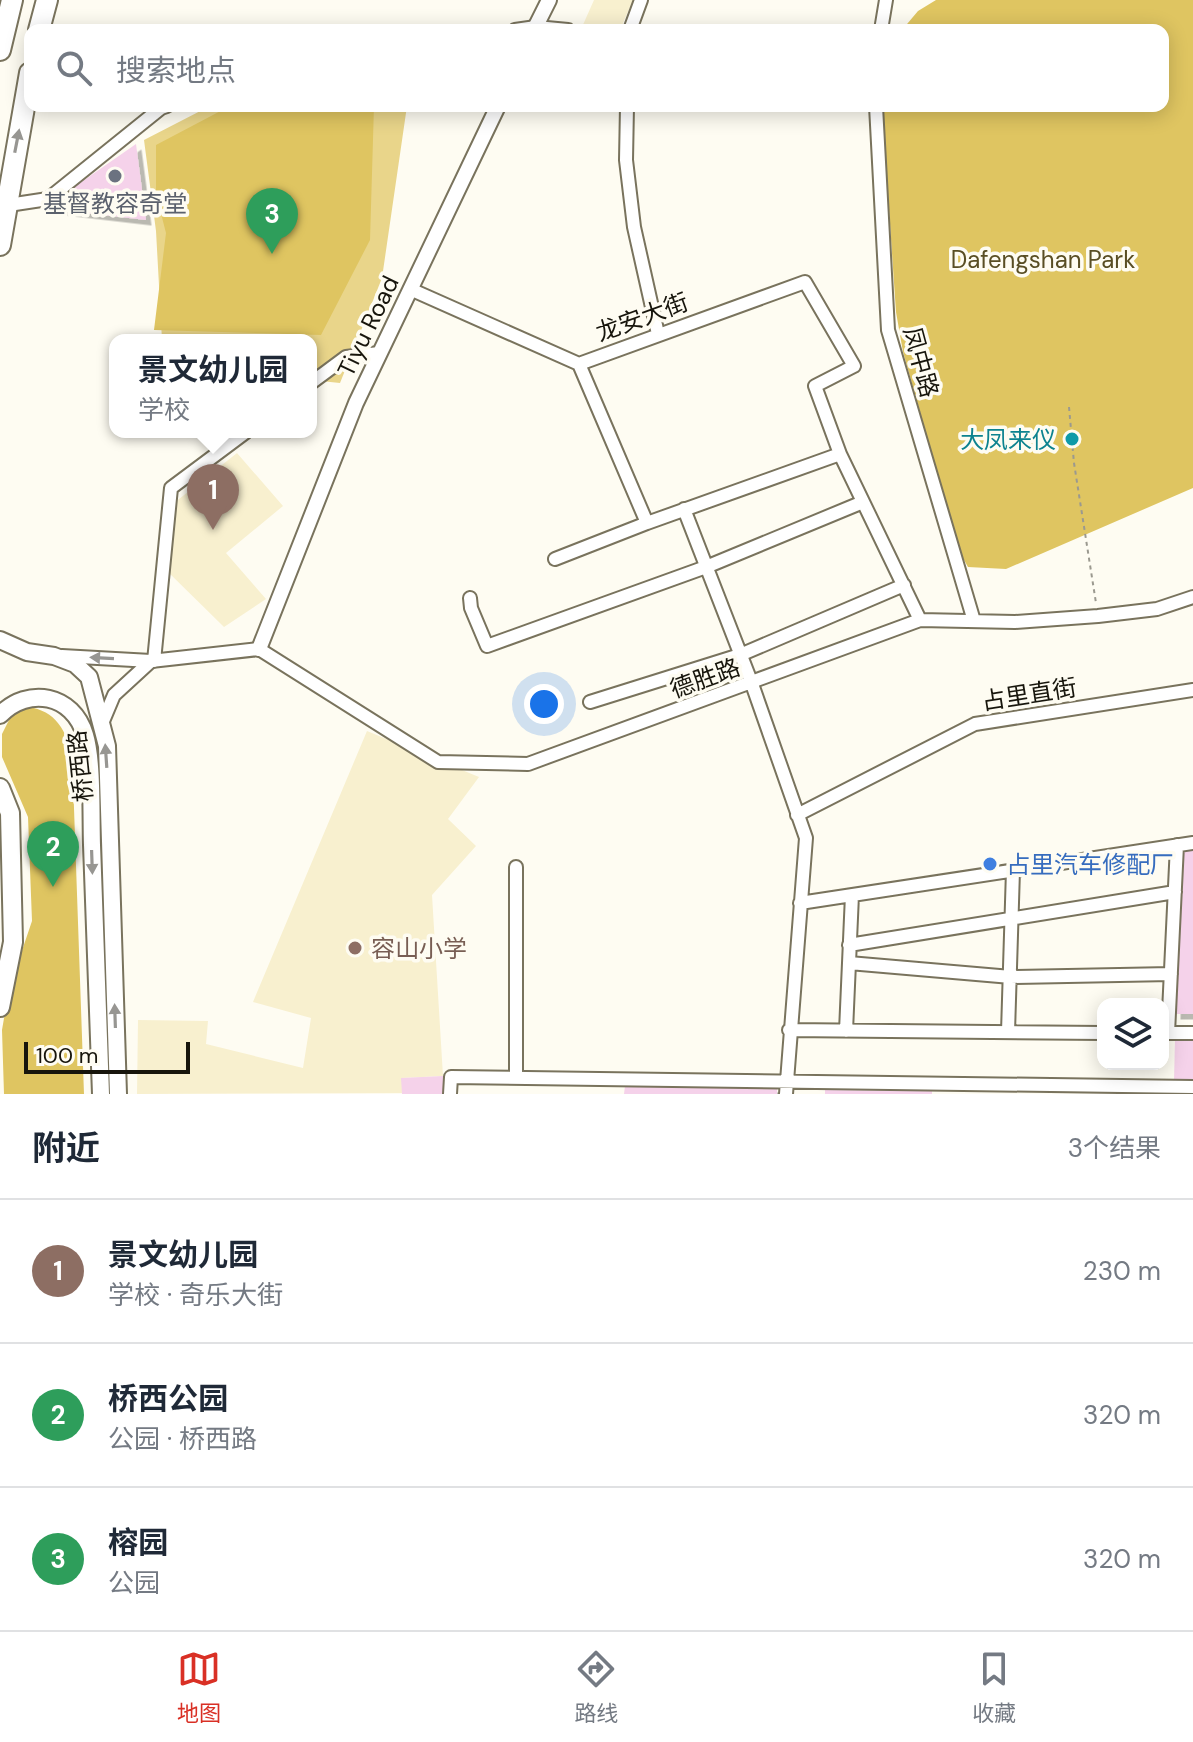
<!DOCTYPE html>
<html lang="zh">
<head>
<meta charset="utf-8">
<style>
	body { margin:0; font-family:"DM Sans","Noto Sans SC",sans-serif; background:#f2f2f3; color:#1f2937 }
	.controls { position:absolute; right:24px; bottom:24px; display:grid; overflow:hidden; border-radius:16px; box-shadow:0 4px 20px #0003 }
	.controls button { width:72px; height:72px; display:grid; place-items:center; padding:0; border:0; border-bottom:2px solid #e0e1e3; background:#fff; color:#1f2937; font:40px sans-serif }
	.scale { position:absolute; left:24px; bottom:20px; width:166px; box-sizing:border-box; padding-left:8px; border:4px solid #17150c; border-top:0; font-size:22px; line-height:28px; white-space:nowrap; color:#17150c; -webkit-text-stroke:6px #fefcf2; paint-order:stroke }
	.you { position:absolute; left:544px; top:704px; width:28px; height:28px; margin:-20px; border:6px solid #fff; border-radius:50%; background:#1a73e8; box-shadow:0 0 0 12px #1a73e833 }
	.badge { display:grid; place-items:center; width:52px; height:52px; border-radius:50%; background:#d93025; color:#fff; font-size:26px; font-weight:700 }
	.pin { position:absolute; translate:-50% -66px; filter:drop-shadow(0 2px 4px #0008) }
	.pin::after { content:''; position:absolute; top:42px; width:28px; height:24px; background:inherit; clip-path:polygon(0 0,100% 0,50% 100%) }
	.popup { position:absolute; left:109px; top:334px; width:208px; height:104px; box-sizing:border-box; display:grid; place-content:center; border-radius:16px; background:#fff; filter:drop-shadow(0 2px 6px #0005); font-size:26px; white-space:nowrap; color:#747a83 }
	.popup b { font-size:30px; color:#1f2937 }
	.popup::after { content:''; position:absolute; left:50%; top:100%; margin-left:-16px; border:16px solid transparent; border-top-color:#fff }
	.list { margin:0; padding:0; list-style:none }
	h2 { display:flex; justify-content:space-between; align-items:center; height:104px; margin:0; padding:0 32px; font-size:34px }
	h2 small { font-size:26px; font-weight:400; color:#747a83 }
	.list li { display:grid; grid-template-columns:52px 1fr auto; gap:24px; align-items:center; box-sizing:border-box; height:144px; padding:0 32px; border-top:2px solid #e0e1e3 }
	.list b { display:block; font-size:30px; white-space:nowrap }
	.list p { margin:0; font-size:26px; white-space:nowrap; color:#747a83 }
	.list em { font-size:26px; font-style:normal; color:#747a83 }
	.icon { flex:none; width:44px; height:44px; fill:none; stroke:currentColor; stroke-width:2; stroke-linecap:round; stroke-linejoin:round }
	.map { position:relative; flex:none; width:1193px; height:1094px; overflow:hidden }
	.search { position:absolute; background:#fff; box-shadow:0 4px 20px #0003; left:24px; right:24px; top:24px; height:88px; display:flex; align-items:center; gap:20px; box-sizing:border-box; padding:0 28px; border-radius:16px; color:#747a83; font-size:30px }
	.sheet { height:536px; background:#fff }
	nav { display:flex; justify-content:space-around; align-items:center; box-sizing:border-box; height:112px; border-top:2px solid #e0e1e3; background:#fff; font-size:22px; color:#747a83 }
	nav a { display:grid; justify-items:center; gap:4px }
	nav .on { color:#d93025 }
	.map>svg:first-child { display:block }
</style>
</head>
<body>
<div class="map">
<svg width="1193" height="1094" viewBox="0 0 1193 1094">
	<defs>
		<filter id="shadow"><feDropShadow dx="5.5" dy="5.5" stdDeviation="0" flood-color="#0004"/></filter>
	</defs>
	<rect width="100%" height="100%" fill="#fefcf2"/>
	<!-- built -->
	<path fill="#f8f0cf" d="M594 0H633L620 30 582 27Z
		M237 453 283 506 226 553 266 599 224 627 166 570 174 503Z
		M367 731 479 777 448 819 476 846 432 895 443 1076 402 1078V1093L137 1094 138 1020 208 1021 206 1044 303 1068 311 1018 253 1002Z"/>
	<!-- green -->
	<path fill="#e9d58a" d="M210 106H407L382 278 340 383 311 380V340H162L156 231 144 140Z"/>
	<!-- forest -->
	<path fill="#dfc561" d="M936 0H1193V488L1006 569 968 567 960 553 903 352 896 312 882 106H1163V30H902L918 11Z
		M230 106H374L370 240 321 335 154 330 166 233 156 194V145Z
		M16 706C50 707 61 720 72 751L84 1094H4L2 1030 9 989 32 921 28 817 2 757V734Z"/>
	<!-- building -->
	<path fill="#f5d2ea" filter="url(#shadow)" d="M136 144 146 220 44 208Z
		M1180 849H1193V1014H1175Z
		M1175 1038H1193V1083L1174 1082Z
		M443 1076 444 1094H402L401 1078Z
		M625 1086 777 1087V1094H624Z
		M825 1090 932 1091V1094H825Z"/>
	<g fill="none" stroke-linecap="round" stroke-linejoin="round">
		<defs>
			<path id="minor" d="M515 30 536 27 568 30
				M630 30 641 0
				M881 30 886 0
				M627 106 626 160 634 227 658 334
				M876 106 888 330 974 621
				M5 209 15 204 48 199 161 108 167 106
				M410 289 579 364 805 282 854 366 815 386 840 454 920 620
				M579 364 647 523
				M311 383 346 357 379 353
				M684 509 752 684 806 838 786 1094
				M555 559 647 523 840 454
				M470 598 471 608 487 646 706 567 863 502
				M62 656 151 661 259 649 438 762 528 764 920 620 1015 622 1098 616 1157 609 1193 597
				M154 661 171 488 246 432
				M590 702 740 655 904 585
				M101 726 114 695 151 661
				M797 815 975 724 1193 690
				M516 867V1077
				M800 903 1193 843
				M849 945 1175 892
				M849 963 1011 977 1171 974
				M789 1030 1103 1033
				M846 1031 852 895
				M1008 1032 1013 870
				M1163 1033H1193
				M1168 1033 1177 845
				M450 1094 451 1077 1193 1087"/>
			<path id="tertiary" d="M534 30 549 0
				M259 649 356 403 498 106"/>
			<path id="secondary" d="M0 640 27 652 54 656 75 664 89 677 107 746 118 1094
				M0 715C28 686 73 694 85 735 93 761 91 816 92 845 95 928 98 1011 101 1094"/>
			<path id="primary" d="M0 788 10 813 13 942 0 1007"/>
			<path id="trunk" d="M39 30 47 0
				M0 50 12 0
				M0 245 30 73"/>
		</defs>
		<!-- minor casing -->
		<use href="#minor" stroke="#79735d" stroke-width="16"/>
		<!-- tertiary casing -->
		<use href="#tertiary" stroke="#79735d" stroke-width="18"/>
		<!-- secondary casing -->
		<use href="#secondary" stroke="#79735d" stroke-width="20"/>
		<!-- primary casing -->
		<use href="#primary" stroke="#79735d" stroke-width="22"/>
		<!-- trunk casing -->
		<use href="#trunk" stroke="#79735d" stroke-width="24"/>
		<!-- path -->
		<path stroke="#9b998f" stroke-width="2" stroke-dasharray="4 4" stroke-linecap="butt" d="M1069 407 1074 463 1096 603"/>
		<!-- minor -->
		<use href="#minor" stroke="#fff" stroke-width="12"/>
		<!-- tertiary -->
		<use href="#tertiary" stroke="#fff" stroke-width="14"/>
		<!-- secondary -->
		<use href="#secondary" stroke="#fff" stroke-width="16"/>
		<!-- primary -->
		<use href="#primary" stroke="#fff" stroke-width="18"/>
		<!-- trunk -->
		<use href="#trunk" stroke="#fff" stroke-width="20"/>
	</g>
	<!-- one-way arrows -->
	<defs><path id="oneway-solid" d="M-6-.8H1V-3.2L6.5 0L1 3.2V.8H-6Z" transform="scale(2)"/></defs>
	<g fill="#979692">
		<use href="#oneway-solid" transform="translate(17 141) rotate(-79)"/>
		<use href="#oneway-solid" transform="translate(102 658) rotate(-177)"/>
		<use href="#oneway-solid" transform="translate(106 756) rotate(-94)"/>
		<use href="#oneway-solid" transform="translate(92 862) rotate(88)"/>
		<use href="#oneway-solid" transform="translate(115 1016) rotate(-92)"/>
	</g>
	<!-- markers -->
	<circle fill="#6b7280" stroke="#fefcf2" stroke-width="3" cx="115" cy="176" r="8"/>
	<circle fill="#0f9aa8" stroke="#fefcf2" stroke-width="3" cx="1072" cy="439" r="8"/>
	<circle fill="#3f7fe0" stroke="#fefcf2" stroke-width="3" cx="990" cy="864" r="8"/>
	<circle fill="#8d6e63" stroke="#fefcf2" stroke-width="3" cx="355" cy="948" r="8"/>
	<g text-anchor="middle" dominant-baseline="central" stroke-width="7" stroke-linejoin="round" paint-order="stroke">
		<!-- worship labels -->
		<g font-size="24" fill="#5b616d" stroke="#fefcf2">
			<text x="115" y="203">基督教容奇堂</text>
		</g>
		<!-- park labels -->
		<g font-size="24" fill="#594e24" stroke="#fefcf2">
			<text x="1043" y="259">Dafengshan Park</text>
		</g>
		<!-- street labels -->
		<g font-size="24" fill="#17150c" stroke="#fefcf2">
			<text transform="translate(642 317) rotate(-20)">龙安大街</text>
			<text transform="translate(368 326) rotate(-64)">Tiyu Road</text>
			<text transform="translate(921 362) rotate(75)">凤中路</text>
			<text transform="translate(705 678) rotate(-20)">德胜路</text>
			<text transform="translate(1029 694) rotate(-9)">占里直街</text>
			<text transform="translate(80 766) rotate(-96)">桥西路</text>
		</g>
		<!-- culture labels -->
		<g font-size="24" fill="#0d838f" stroke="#fefcf2" text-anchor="end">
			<text x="1056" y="439">大凤来仪</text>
		</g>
		<!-- shop labels -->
		<g font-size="24" fill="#366cbe" stroke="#fefcf2" text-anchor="start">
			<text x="1006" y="864">占里汽车修配厂</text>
		</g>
		<!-- education labels -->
		<g font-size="24" fill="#785e54" stroke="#fefcf2" text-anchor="start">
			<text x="371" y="948">容山小学</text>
		</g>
	</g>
</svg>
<div class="controls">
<button><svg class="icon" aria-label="layers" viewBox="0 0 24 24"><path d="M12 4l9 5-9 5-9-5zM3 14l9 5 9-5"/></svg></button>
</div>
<div class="scale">100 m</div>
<div class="you"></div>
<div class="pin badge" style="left:213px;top:530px;background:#8d6e63">1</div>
<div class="popup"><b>景文幼儿园</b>学校</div>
<div class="pin badge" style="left:53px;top:887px;background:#2e9e5b">2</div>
<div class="pin badge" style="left:272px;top:254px;background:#2e9e5b">3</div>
<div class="search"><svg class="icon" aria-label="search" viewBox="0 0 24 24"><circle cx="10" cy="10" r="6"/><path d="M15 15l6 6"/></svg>搜索地点</div>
</div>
<section class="sheet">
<h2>附近<small>3个结果</small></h2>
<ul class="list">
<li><span class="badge" style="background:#8d6e63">1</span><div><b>景文幼儿园</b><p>学校 · 奇乐大街</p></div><em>230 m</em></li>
<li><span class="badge" style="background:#2e9e5b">2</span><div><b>桥西公园</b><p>公园 · 桥西路</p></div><em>320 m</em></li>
<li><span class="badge" style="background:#2e9e5b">3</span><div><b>榕园</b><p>公园</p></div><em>320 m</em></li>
</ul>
</section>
<nav>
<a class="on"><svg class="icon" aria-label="map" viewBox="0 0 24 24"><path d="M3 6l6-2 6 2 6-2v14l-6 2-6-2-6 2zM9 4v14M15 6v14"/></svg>地图</a>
<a><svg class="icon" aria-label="directions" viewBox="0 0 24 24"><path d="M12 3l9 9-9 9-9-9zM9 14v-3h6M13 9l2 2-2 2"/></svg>路线</a>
<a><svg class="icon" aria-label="saved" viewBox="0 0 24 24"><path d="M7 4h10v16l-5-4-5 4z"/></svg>收藏</a>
</nav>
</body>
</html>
